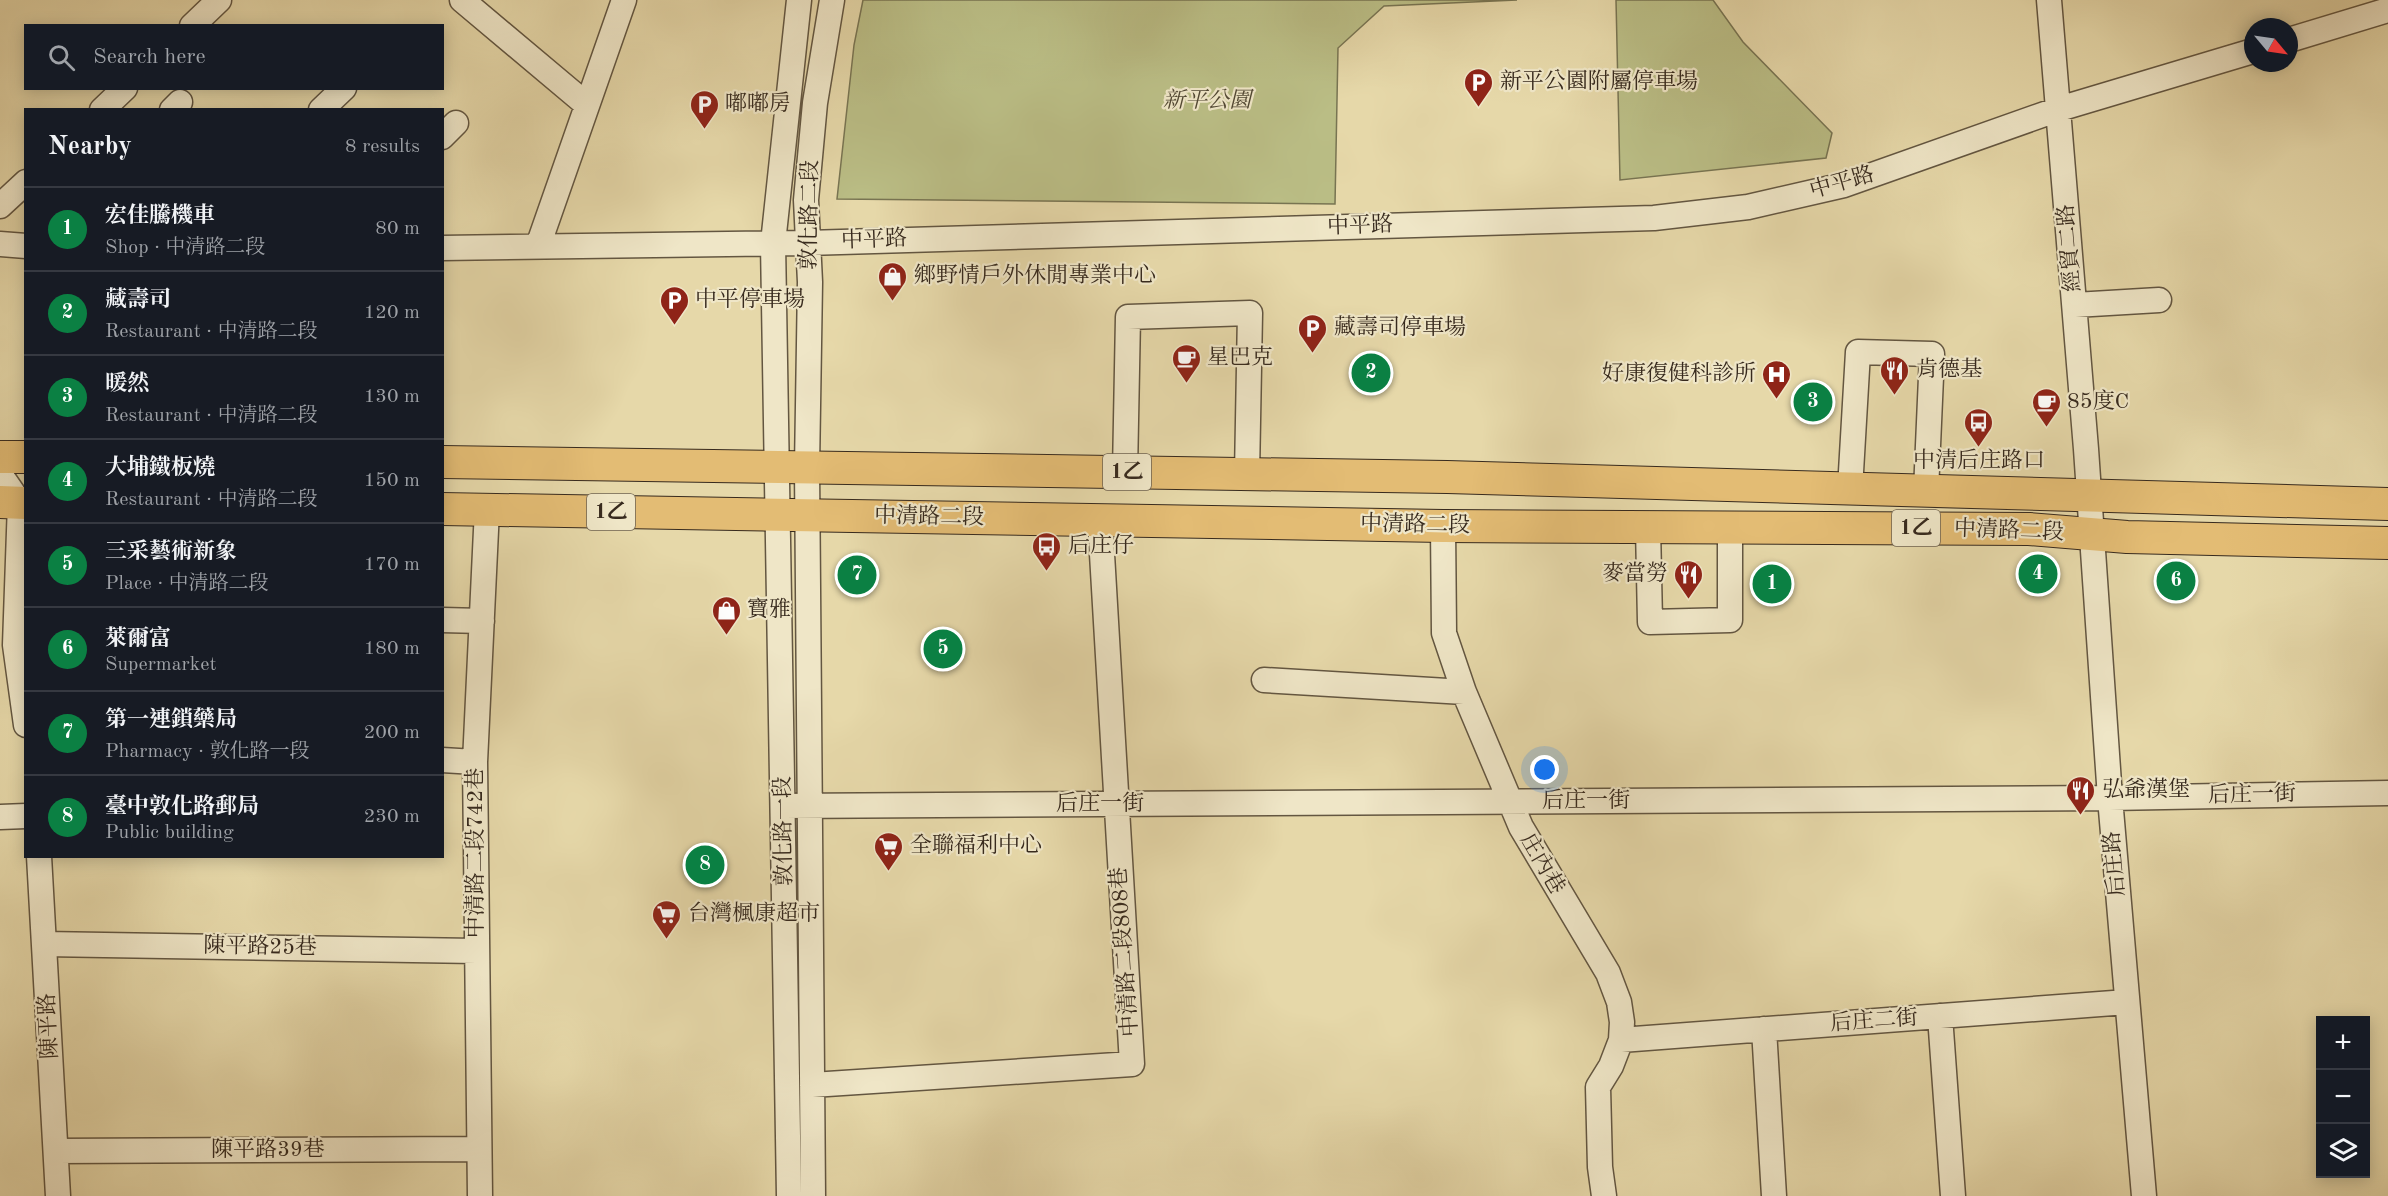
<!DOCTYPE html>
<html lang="en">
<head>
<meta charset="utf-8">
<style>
	body { margin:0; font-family:"Old Standard TT","Noto Serif TC",serif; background:#20242c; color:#f1f3f6 }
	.controls { position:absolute; right:18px; bottom:18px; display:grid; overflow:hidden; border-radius:0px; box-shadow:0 3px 15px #0003 }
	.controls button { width:54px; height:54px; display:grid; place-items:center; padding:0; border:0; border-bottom:2px solid #363941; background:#171b24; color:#f1f3f6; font:30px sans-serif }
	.compass { position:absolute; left:2244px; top:18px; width:54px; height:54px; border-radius:50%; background:#171b24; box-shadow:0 3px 15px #0003; rotate:119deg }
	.you { position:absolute; left:1545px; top:770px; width:21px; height:21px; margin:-15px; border:4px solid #fff; border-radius:50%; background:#1a73e8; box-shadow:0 0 0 9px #1a73e833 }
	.badge { display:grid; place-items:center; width:39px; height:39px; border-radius:50%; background:#0b8043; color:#fff; font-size:20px; font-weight:700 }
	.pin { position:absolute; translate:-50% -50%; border:3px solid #fff; box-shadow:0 2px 6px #0006 }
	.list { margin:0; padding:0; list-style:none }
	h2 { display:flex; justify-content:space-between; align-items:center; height:78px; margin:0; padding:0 24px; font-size:26px }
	h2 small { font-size:20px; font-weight:400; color:#9ea1a6 }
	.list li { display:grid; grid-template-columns:39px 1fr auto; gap:18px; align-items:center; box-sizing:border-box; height:84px; padding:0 24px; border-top:2px solid #363941 }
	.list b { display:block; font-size:22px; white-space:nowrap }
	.list p { margin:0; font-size:20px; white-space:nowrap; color:#9ea1a6 }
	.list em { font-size:20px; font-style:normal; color:#9ea1a6 }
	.icon { flex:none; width:33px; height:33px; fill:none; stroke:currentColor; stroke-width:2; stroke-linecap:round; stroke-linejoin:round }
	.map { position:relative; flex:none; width:2388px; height:1196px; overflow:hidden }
	.search { position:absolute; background:#171b24; box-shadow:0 3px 15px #0003; left:24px; top:24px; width:420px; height:66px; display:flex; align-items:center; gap:15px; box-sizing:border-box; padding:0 21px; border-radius:0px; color:#9ea1a6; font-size:22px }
	.panel { position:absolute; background:#171b24; box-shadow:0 3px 15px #0003; left:24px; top:108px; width:420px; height:750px; border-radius:0px }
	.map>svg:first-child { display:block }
</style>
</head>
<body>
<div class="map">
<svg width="2388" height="1196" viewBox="0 0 2388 1196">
	<rect width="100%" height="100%" fill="#e6d8a9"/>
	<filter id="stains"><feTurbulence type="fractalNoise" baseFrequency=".00333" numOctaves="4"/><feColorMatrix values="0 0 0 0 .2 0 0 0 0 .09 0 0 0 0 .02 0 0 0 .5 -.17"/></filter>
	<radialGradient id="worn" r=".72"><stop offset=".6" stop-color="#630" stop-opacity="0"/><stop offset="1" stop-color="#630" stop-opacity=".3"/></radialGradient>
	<!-- green -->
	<path fill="#babd85" stroke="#787452" stroke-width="1.5" d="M863 0H1517L1384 6 1338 48 1335 204 837 199 854 45Z
		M1616 0H1713L1743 42 1832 133 1826 158 1620 180Z"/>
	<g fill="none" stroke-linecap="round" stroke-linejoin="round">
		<defs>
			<path id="minor" d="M462 0 587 105
				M2049 0 2086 449 2110 798 2144 1196
				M192 26 219 0
				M2289 40 2388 10
				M102 110 125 88
				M172 110 180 102
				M321 110 344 88
				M442 137 456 123
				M0 206 26 182
				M0 244 26 246
				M538 246 624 0
				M442 248 807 243 1654 218 1748 207 1844 185 2059 109 2253 51
				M2075 305 2159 300
				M1125 472 1128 317 1250 313 1247 474
				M0 474 20 503 15 645 26 725
				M1850 489 1858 352 1932 354 1926 491
				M1443 526 1444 633 1464 692 1521 827 1608 973 1619 1002 1622 1022 1621 1040 1611 1066 1598 1087 1600 1167 1604 1196
				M1648 527 1650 622 1730 620V527
				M442 620 482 621
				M1264 680 1464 692
				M442 760 475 762
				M783 806 2110 798 2388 793
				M0 817 26 816
				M39 856 58 1196
				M44 944 476 951
				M1940 1016 1953 1196
				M1764 1029 1774 1196
				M1621 1040 2127 1002
				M812 1085 1132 1064 1100 520
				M56 1151 479 1149
				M480 1196 475 762 487 509
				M789 1196 773 243 799 0
				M813 1196 807 467 810 282 806 200 815 103 832 0"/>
			<path id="major" d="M0 457H26
				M442 462 1447 477 2388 504
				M0 502 26 503
				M442 509 1443 526 2029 529 2127 537 2388 543"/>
		</defs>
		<!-- minor casing -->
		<use href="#minor" stroke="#635641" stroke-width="27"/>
		<!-- major casing -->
		<use href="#major" stroke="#372a1e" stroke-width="34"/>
		<!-- minor -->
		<use href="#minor" stroke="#efe6c7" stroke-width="24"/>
		<!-- major -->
		<use href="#major" stroke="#e3bc74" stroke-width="32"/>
	</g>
	<!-- icons -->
	<defs>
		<symbol id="parking-pin" viewBox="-11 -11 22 30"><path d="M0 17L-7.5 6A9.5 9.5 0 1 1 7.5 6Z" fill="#8f2418" stroke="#efe6c7"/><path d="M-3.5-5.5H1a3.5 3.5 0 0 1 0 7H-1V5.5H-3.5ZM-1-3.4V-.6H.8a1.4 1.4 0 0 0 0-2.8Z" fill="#fff"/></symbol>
		<symbol id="shop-pin" viewBox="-11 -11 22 30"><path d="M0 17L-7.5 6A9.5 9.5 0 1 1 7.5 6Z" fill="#8f2418" stroke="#efe6c7"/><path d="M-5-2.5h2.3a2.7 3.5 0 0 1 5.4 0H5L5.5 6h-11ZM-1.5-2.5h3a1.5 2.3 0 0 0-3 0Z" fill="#fff"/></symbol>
		<symbol id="cafe-pin" viewBox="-11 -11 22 30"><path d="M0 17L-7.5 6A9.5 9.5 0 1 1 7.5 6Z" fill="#8f2418" stroke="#efe6c7"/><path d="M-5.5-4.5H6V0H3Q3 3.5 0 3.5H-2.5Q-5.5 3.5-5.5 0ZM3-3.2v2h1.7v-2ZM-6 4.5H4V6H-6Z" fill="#fff"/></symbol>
		<symbol id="restaurant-pin" viewBox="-11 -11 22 30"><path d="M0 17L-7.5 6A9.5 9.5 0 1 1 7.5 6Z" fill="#8f2418" stroke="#efe6c7"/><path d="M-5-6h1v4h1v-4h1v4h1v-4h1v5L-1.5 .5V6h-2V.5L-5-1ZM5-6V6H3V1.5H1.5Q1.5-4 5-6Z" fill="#fff"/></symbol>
		<symbol id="hospital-pin" viewBox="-11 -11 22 30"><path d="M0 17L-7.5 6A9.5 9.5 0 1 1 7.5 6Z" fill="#8f2418" stroke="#efe6c7"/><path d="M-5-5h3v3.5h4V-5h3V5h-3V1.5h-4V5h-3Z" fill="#fff"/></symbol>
		<symbol id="bus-pin" viewBox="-11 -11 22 30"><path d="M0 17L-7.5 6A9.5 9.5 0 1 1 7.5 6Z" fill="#8f2418" stroke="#efe6c7"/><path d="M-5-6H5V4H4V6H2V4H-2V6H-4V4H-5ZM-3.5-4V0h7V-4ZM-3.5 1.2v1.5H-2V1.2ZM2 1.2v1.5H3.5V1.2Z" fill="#fff"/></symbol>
		<symbol id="supermarket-pin" viewBox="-11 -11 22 30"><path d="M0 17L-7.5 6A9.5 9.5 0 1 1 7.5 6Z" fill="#8f2418" stroke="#efe6c7"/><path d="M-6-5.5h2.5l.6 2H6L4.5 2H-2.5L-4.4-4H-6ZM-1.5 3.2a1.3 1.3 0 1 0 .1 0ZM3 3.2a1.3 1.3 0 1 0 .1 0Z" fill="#fff"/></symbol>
	</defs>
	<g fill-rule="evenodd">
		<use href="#parking-pin" x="1462" y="66" width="33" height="45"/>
		<use href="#parking-pin" x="688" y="88" width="33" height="45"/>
		<use href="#shop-pin" x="876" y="260" width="33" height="45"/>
		<use href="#parking-pin" x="658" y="284" width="33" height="45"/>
		<use href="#parking-pin" x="1296" y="312" width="33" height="45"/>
		<use href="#cafe-pin" x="1170" y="342" width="33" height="45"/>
		<use href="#restaurant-pin" x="1878" y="354" width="33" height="45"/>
		<use href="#hospital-pin" x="1760" y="358" width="33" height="45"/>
		<use href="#cafe-pin" x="2030" y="386" width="33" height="45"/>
		<use href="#bus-pin" x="1962" y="406" width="33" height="45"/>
		<use href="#bus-pin" x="1030" y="530" width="33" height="45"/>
		<use href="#restaurant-pin" x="1672" y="558" width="33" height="45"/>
		<use href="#shop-pin" x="710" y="594" width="33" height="45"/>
		<use href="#restaurant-pin" x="2064" y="774" width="33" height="45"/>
		<use href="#supermarket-pin" x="872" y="830" width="33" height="45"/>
		<use href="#supermarket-pin" x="650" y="898" width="33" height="45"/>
	</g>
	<g text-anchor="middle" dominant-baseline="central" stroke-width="4.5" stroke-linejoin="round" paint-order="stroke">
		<!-- shield labels -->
		<g fill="#efe6c7" stroke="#6e6251" stroke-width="1.5">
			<rect x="1103" y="454" width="48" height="36" rx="4.5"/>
			<rect x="587" y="494" width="48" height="36" rx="4.5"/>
			<rect x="1892" y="510" width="48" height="36" rx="4.5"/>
		</g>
		<g font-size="21" font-weight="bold" fill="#372a1e">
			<text x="1127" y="472">1乙</text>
			<text x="611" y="512">1乙</text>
			<text x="1916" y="528">1乙</text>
		</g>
		<!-- poi labels -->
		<g font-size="22" fill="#372a1e" stroke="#efe6c7" text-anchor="start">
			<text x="1500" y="82">新平公園附屬停車場</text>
			<text x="725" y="104">嘟嘟房</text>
			<text x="914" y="276">鄉野情戶外休閒專業中心</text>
			<text x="695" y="300">中平停車場</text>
			<text x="1334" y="328">藏壽司停車場</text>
			<text x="1207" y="358">星巴克</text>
			<text x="1916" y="370">肯德基</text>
			<text x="1756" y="374" text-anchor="end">好康復健科診所</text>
			<text x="2067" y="402">85度C</text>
			<text x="1979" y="461" text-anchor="middle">中清后庄路口</text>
			<text x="1068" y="546">后庄仔</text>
			<text x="1668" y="574" text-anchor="end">麥當勞</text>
			<text x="747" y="610">寶雅</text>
			<text x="2102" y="790">弘爺漢堡</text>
			<text x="910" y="846">全聯福利中心</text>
			<text x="688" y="914">台灣楓康超市</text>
		</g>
		<!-- park labels -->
		<g font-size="22" font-style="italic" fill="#514733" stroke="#efe6c7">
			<text x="1207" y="101">新平公園</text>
		</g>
		<!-- street labels -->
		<g font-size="22" fill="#372a1e" stroke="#efe6c7">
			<text transform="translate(1842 183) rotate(-16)">中平路</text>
			<text transform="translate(810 215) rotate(-89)">敦化路二段</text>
			<text transform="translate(1360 226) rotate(-2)">中平路</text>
			<text transform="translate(874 240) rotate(-2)">中平路</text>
			<text transform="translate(2070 248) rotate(-95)">經貿二路</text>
			<text transform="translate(929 517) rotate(1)">中清路二段</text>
			<text transform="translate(1415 525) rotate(1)">中清路二段</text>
			<text transform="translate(2009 531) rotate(2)">中清路二段</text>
			<text transform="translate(2252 795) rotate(-1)">后庄一街</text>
			<text x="1586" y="801">后庄一街</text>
			<text x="1100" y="804">后庄一街</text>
			<text transform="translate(784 831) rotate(-91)">敦化路一段</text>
			<text transform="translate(476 853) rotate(-90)">中清路二段742巷</text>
			<text transform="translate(1542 864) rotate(60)">庄內巷</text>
			<text transform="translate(2115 864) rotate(-95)">后庄路</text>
			<text transform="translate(260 947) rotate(1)">陳平路25巷</text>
			<text transform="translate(1125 952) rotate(-94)">中清路二段808巷</text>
			<text transform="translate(1874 1021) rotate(-4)">后庄二街</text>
			<text transform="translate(49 1026) rotate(-93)">陳平路</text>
			<text x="268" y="1150">陳平路39巷</text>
		</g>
	</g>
	<rect width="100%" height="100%" filter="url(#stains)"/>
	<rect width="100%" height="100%" fill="url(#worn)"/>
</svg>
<div class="controls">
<button>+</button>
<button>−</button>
<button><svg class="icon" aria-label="layers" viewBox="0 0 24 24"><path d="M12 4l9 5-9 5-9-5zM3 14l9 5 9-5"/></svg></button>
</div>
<svg class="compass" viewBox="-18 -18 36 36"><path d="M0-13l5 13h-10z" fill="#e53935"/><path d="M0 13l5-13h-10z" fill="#9ea1a6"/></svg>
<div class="you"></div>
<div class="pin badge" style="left:1772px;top:584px">1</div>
<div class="pin badge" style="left:1371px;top:373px">2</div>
<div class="pin badge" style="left:1813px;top:402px">3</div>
<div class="pin badge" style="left:2038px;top:574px">4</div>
<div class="pin badge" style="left:943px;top:649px">5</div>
<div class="pin badge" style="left:2176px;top:581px">6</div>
<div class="pin badge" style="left:857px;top:575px">7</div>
<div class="pin badge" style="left:705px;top:865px">8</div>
<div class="search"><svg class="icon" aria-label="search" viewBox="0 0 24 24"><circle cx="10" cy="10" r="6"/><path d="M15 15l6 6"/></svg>Search here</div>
<section class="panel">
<h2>Nearby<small>8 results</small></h2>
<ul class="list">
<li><span class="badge">1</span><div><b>宏佳騰機車</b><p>Shop · 中清路二段</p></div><em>80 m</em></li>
<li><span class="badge">2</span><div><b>藏壽司</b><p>Restaurant · 中清路二段</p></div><em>120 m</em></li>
<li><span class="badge">3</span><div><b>暖然</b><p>Restaurant · 中清路二段</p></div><em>130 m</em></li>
<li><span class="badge">4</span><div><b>大埔鐵板燒</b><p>Restaurant · 中清路二段</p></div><em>150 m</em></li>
<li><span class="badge">5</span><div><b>三采藝術新象</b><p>Place · 中清路二段</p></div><em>170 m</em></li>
<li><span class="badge">6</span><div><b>萊爾富</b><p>Supermarket</p></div><em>180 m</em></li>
<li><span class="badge">7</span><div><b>第一連鎖藥局</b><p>Pharmacy · 敦化路一段</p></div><em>200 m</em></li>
<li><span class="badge">8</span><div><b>臺中敦化路郵局</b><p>Public building</p></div><em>230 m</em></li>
</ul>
</section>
</div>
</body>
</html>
